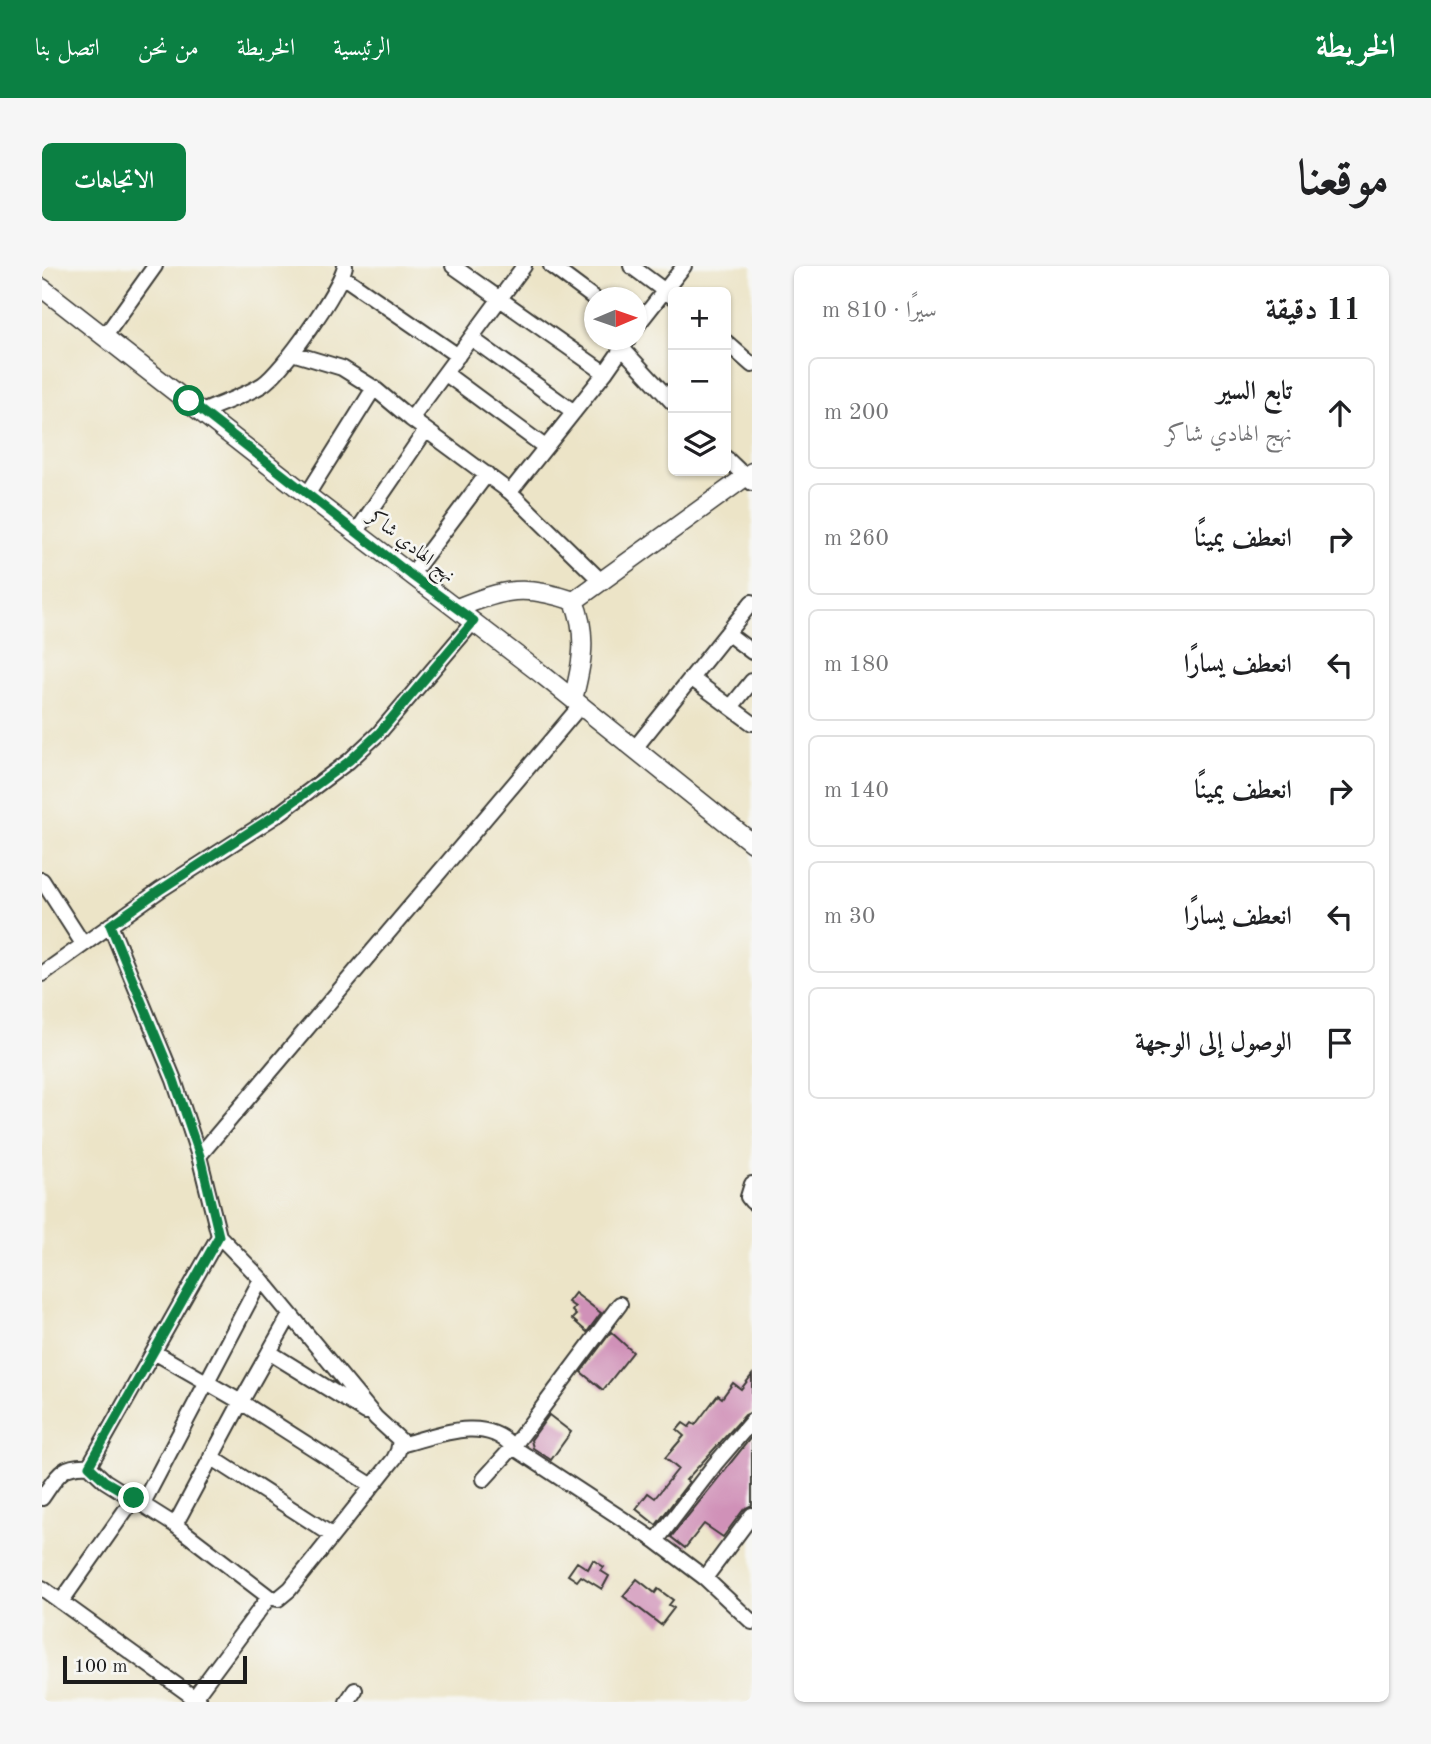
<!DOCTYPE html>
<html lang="ar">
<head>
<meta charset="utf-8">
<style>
	body { margin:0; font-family:"Old Standard TT",Amiri,serif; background:#f6f6f6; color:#202124; direction:rtl }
	.controls { position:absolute; right:21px; top:21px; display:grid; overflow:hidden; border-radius:10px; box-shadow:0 2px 5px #0004 }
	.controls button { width:63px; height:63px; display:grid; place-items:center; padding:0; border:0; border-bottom:2px solid #e0e0e0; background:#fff; color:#202124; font:35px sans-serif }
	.compass { position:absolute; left:542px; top:21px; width:63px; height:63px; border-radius:50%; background:#fff; box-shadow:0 2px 5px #0004; rotate:88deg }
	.scale { position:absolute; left:21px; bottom:18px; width:184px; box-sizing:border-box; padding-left:7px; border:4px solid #1c1c1c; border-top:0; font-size:19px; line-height:24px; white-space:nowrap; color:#1c1c1c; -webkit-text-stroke:5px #f6f6f2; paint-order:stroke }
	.stop { position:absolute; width:21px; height:21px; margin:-16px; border:5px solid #0b8043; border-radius:50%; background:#fff }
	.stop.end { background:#0b8043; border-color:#fff; box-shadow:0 2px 7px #0008 }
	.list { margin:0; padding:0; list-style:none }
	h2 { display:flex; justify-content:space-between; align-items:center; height:91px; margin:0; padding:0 28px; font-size:30px }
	h2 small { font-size:23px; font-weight:400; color:#757577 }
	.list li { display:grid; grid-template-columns:46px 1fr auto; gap:21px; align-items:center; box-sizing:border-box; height:112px; margin:0 14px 14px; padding:0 14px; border:2px solid #e0e0e0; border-radius:10px }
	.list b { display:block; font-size:26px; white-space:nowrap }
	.list p { margin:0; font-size:23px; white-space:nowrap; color:#757577 }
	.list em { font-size:23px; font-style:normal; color:#757577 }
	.icon { flex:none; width:38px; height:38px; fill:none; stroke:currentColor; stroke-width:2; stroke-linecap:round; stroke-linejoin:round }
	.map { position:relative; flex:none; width:710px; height:1436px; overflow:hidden; direction:ltr; border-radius:10px }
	header { display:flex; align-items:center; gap:42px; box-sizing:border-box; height:98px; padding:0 35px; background:#0b8043; color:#fff }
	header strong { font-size:33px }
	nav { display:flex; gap:38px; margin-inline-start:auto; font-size:24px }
	.intro { display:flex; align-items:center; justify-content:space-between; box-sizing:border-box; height:168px; padding:0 42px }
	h1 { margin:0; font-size:49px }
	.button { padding:18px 32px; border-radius:10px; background:#0b8043; color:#fff; font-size:24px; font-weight:700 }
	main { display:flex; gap:42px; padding:0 42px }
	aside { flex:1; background:#fff; border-radius:10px; box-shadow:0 2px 5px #0004 }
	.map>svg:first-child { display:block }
</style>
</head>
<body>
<header>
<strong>الخريطة</strong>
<nav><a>الرئيسية</a><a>الخريطة</a><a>من نحن</a><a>اتصل بنا</a></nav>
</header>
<div class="intro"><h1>موقعنا</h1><a class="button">الاتجاهات</a></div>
<main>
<aside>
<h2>11 دقيقة<small>سيرًا · 810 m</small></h2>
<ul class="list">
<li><svg class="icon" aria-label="ahead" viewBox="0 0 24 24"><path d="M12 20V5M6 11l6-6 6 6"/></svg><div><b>تابع السير</b><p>نهج الهادي شاكر</p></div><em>200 m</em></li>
<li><svg class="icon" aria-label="right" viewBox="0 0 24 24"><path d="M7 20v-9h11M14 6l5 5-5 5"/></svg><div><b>انعطف يمينًا</b></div><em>260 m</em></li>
<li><svg class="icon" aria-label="left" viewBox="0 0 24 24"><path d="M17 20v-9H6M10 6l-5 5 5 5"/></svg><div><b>انعطف يسارًا</b></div><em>180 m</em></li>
<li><svg class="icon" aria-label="right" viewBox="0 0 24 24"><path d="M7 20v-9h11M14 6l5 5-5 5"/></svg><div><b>انعطف يمينًا</b></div><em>140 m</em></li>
<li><svg class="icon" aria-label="left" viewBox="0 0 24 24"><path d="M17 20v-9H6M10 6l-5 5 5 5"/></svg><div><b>انعطف يسارًا</b></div><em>30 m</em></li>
<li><svg class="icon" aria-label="arrive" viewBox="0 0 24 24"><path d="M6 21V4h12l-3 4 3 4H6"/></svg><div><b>الوصول إلى الوجهة</b></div></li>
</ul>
</aside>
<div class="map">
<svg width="710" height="1436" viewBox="0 0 710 1436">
	<rect width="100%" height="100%" fill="#f6f6f2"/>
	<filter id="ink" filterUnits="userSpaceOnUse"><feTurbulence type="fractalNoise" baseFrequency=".0143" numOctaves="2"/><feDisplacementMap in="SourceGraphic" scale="14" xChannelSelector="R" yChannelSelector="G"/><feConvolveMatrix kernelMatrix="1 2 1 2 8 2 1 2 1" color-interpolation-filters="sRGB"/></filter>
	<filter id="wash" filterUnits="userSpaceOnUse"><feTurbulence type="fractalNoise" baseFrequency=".00686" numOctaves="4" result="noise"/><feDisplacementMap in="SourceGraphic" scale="28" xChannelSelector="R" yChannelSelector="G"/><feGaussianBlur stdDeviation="1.57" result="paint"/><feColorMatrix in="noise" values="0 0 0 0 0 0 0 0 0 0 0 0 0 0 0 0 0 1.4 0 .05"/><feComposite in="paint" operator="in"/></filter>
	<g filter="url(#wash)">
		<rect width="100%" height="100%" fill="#ece4c7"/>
		<g id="blocks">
			<!-- building -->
			<path fill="#d091b8" d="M533 1027 559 1047 545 1066 530 1053 534 1049 530 1045 533 1041 526 1036Z
				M569 1066 591 1086 561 1124 539 1106Z
				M710 1109V1146L703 1149 644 1214 647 1216 614 1259 594 1243 606 1227 613 1232 636 1203 623 1192 642 1170 635 1164 641 1157 647 1161 650 1157 653 1159 676 1129 680 1132 691 1117 699 1123Z
				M507 1149 529 1166 509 1194 491 1182 489 1174Z
				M710 1170V1239L702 1243 681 1271 662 1258 643 1282 629 1271Z
				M551 1294 562 1301 559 1305 567 1310 560 1323 539 1310 535 1315 526 1309 535 1296 546 1303Z
				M595 1313 613 1327 616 1323 631 1334 627 1339 632 1342 619 1359 581 1330Z"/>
		</g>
	</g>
	<g filter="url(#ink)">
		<use href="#blocks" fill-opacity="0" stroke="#3b3a36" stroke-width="2"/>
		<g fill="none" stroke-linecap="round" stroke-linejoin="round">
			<defs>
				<path id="minor" d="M411 0 563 107
					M509 0 552 32
					M589 0 631 31
					M300 10 416 90
					M594 61 642 0
					M63 70 113 0
					M429 72 532 146
					M684 76 710 99
					M580 82 631 137
					M250 87 300 102 332 122 369 153 468 226 559 315
					M404 108 503 181
					M160 146C180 137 202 130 220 119 241 105 297 25 303 0
					M369 153 482 0
					M684 192 710 217
					M468 226 563 107 586 74
					M265 229 332 122
					M315 265 384 164
					M369 309 445 208
					M685 367 710 386
					M649 412 710 457
					M689 441 710 415
					M593 482 710 336
					M0 614 41 678
					M68 659 132 814 157 890 177 970 219 1013 334 1152 358 1174 356 1185 352 1193 248 1323 236 1333 227 1331 133 1259 63 1215 47 1200 177 970
					M0 708 118 624 235 549 307 495 337 467 432 355
					M157 890 539 439
					M710 918 706 931 710 936
					M112 1086 199 1136 329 1219
					M227 1086 324 1146
					M358 1179C394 1170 442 1148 471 1181L614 1275 663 1312 710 1356
					M169 1191 290 1269
					M442 1213 471 1181 578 1038
					M0 1232C15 1211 18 1198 47 1200
					M101 1237 219 1013
					M133 1259 199 1136 248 1049
					M614 1275 673 1198 710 1155
					M663 1312 710 1249
					M0 1322 158 1436
					M19 1336 92 1232
					M149 1436 227 1331
					M305 1436 313 1424"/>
				<path id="tertiary" d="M0 22 265 229 502 410 710 577
					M532 335 710 206
					M415 342C462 323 483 318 532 335 546 369 540 399 531 433"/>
			</defs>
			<!-- minor casing -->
			<use href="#minor" stroke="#3b3a36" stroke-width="18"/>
			<!-- tertiary casing -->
			<use href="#tertiary" stroke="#3b3a36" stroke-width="21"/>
			<!-- minor -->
			<use href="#minor" stroke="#fff" stroke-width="14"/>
			<!-- tertiary -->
			<use href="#tertiary" stroke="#fff" stroke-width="18"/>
		</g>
	</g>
	<g fill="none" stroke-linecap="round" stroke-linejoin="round" filter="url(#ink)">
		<!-- route -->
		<path stroke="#0b8043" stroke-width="9" d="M92 1232 63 1215 47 1200 177 970 158 890 132 814 68 659 118 624 235 548 307 495 337 467 432 355 369 309 147 135"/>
	</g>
	<g text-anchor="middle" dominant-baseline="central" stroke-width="5" stroke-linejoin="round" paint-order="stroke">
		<!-- street labels -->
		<g font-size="19" fill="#1c1c1c" stroke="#f6f6f2">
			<text transform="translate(369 281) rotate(38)">نهج الهادي شاكر</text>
		</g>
	</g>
</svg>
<div class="controls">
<button>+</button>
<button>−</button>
<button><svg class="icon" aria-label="layers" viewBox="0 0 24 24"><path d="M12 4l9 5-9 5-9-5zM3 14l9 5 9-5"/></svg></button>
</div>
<svg class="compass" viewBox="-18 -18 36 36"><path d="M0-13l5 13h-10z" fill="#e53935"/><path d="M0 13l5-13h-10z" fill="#757577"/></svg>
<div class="scale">100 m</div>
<div class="stop" style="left:147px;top:135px"></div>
<div class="stop end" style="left:92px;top:1232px"></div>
</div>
</main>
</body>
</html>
